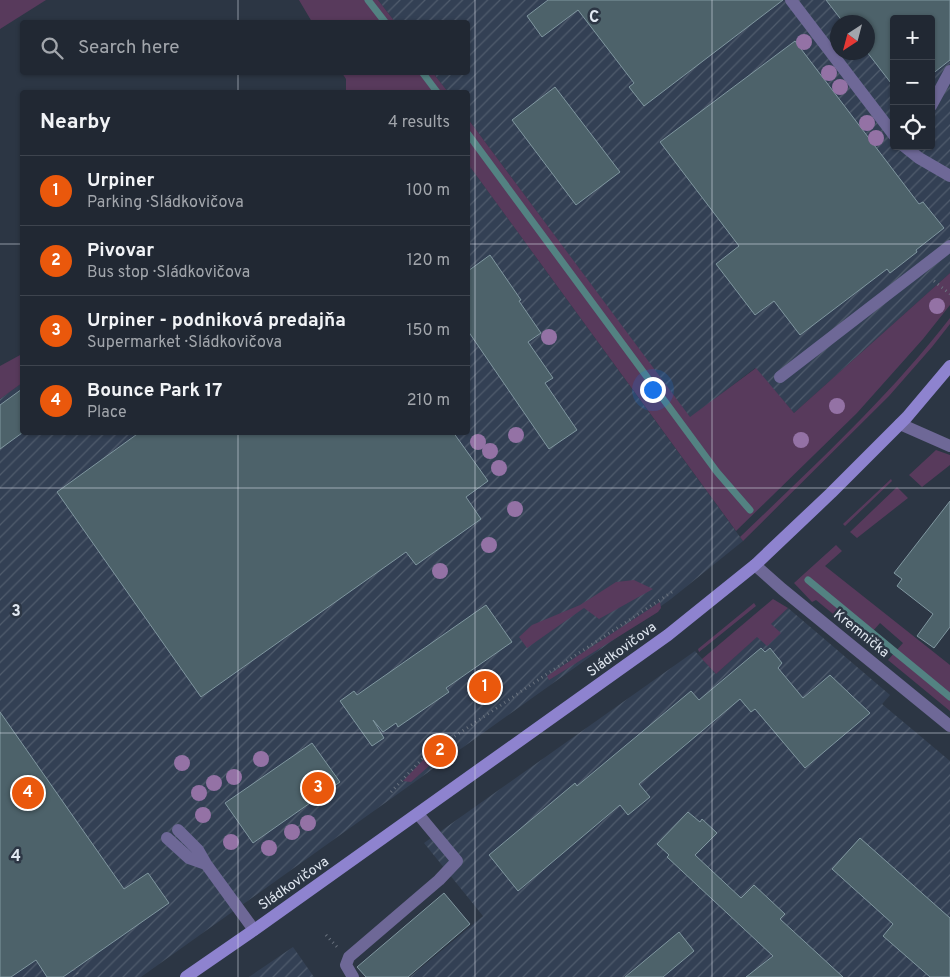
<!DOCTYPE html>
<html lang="en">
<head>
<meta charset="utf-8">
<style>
	body { margin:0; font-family:Overpass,sans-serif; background:#2d343f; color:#f1f3f6 }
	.controls { position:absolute; right:15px; top:15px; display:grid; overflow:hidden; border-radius:5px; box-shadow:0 1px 4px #0004 }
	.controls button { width:45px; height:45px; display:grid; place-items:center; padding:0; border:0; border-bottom:1px solid #3e444e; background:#212833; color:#f1f3f6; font:25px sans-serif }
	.compass { position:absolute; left:830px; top:15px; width:45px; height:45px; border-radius:50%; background:#212833; box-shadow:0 1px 4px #0004; rotate:216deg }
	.you { position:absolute; left:652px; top:389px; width:18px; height:18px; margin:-12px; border:4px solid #fff; border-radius:50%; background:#1a73e8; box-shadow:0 0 0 8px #1a73e833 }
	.badge { display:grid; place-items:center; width:32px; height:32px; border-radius:50%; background:#ea580c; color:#fff; font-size:16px; font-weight:700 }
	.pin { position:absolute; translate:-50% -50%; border:2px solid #fff; box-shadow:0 1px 5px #0006 }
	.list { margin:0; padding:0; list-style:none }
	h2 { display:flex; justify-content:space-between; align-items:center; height:65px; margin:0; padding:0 20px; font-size:21px }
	h2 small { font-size:16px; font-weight:400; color:#a2a6ac }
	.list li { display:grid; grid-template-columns:32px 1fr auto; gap:15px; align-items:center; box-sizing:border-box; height:70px; padding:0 20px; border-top:1px solid #3e444e }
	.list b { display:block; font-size:19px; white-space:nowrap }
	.list p { margin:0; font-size:16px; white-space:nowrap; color:#a2a6ac }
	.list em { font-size:16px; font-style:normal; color:#a2a6ac }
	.icon { flex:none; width:28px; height:28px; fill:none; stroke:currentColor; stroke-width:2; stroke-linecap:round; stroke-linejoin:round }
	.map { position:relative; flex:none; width:950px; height:977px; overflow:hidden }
	.search { position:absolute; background:#212833; box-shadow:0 1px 4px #0004; left:20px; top:20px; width:450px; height:55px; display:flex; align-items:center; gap:12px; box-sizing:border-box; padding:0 18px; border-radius:5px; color:#a2a6ac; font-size:19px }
	.panel { position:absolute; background:#212833; box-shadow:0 1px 4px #0004; left:20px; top:90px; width:450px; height:345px; border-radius:5px }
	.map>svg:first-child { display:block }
</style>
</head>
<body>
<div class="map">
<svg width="950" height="977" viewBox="0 0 950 977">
	<defs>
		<pattern id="industrial-furrows" width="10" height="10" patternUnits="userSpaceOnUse" patternTransform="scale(1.25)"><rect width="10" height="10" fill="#334054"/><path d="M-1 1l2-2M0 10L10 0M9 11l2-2" fill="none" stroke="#505c6d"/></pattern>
	</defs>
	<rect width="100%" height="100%" fill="#2c3644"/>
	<!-- industrial -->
	<path fill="url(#industrial-furrows)" fill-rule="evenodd" d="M378 0H950V273L794 413 755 368 690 418 468 119V92H448L433 73 468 72V22H395ZM894 19H931V146H894ZM838 22H868V52H838Z
		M468 164 743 541 671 599 141 977H0V399L22 383V432H468Z
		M788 608 890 695 882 704 950 761V977H410L483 916 424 843 695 651 716 674Z
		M293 947 314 977H249Z"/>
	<!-- green -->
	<path fill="#583a5c" d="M0 0H46L0 29Z
		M299 0H378L395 22H312Z
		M342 73H433L448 92H346V79Z
		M468 119 690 417 756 368 794 413 950 273V305L923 339 857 413 736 531 468 164Z
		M950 318V324L932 347 889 396 743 541 740 537C813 467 888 398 950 318Z
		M22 354V383L0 399V366Z
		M936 450 950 455V465L922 487 909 475Z
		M891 479 892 481 845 526 843 524Z
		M897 487 908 498 857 538 850 532Z
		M836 545 842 551 825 566 950 665V711L888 660 903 643 880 623 865 640 816 600 812 602 794 583Z
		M634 580 653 589 599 619 584 608 527 648 519 637 532 625 580 605 616 582Z
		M773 599 788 608 771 624 781 633 767 646 757 637 716 674 702 659Z
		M660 602 661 608 658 612 549 680 547 676Z
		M754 603 756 606 699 652 698 649Z
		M434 752 438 758 411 782 403 781 425 758Z"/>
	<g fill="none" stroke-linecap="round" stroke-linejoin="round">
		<!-- stream -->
		<path stroke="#538282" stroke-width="7" d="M368 0 385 22
			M422 72 437 92
			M468 134 717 472 750 510
			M808 580 950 697"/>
	</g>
	<!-- building -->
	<path fill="#4d626a" stroke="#8097a0" d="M548 0H783L644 106 629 87 634 83 578 10 542 37 527 16Z
		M826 0H950V60L931 75V19H894V87L867 52 868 22H843Z
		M795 41 919 204 923 202 944 228 916 250 917 252 890 273 887 269 800 335 774 301 755 315 716 264 739 246 660 142Z
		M555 87 620 172 576 205 512 120Z
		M490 255 521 300 519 301 541 333 528 342 553 378 545 383 577 430 549 449 468 331V271Z
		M22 389V433L0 449V405Z
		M140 432H453L488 481 466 497 481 519 416 565 406 552 201 697 57 492Z
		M950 501V627L934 648 917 636 933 614 897 586 902 579 894 573Z
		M486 605 512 642 446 688 449 692 398 727 396 723 383 732 373 720 384 738 372 746 340 701 354 691 357 695Z
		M761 648 765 652 770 648 782 663 778 668 803 698 830 675 870 713 805 768 755 709 751 712 740 699 639 784 650 797 628 815 620 805 518 891 489 855 575 783 577 786 691 691 699 700Z
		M0 712 124 889 148 873 169 903 63 977H47L36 960 11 977H0Z
		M312 743 340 782 253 843 225 803Z
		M688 812 700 822 702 819 717 833 695 855 741 898 754 885 785 914 780 919 843 977H746L773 956 667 857 669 855 657 844Z
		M860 838 950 918V977H930L883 936 893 924 832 869Z
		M444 893 470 924 408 977H366L357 967Z
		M679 932 694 951 663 977H625Z"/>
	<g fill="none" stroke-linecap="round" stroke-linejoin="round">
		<!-- path -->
		<path stroke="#6a737f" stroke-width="3" stroke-dasharray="1 4" stroke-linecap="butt" d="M934 281 950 294
			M391 792 424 757 547 674 675 590
			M326 935 337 947
			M74 969 80 977"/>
		<!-- lane -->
		<path stroke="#6e6897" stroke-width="12" d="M791 0 894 135
			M931 106 950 71
			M904 146 919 158 950 176
			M780 377 950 246
			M900 424 950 446
			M755 565 782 589 950 726
			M178 830 198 850 206 864 254 930
			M167 838 189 858 206 864
			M353 977 346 965 349 957 439 880 457 861 418 814"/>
		<!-- secondary -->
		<path stroke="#8e83cf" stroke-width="12" d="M186 977 254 930 668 635 755 565 831 493 907 417 950 366"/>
	</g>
	<!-- trees -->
	<g fill="#9472a5">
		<circle cx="804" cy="42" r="8"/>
		<circle cx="829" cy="73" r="8"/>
		<circle cx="840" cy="87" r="8"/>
		<circle cx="867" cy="123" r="8"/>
		<circle cx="876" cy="138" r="8"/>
		<circle cx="937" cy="306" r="8"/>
		<circle cx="549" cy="337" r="8"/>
		<circle cx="837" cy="406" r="8"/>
		<circle cx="516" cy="435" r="8"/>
		<circle cx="801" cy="440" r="8"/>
		<circle cx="478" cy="442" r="8"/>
		<circle cx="490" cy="451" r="8"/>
		<circle cx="499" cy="468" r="8"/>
		<circle cx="515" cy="509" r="8"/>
		<circle cx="489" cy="545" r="8"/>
		<circle cx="440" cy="571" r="8"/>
		<circle cx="261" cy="759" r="8"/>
		<circle cx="182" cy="763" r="8"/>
		<circle cx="234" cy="777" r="8"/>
		<circle cx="214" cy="783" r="8"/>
		<circle cx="199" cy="793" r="8"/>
		<circle cx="203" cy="815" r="8"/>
		<circle cx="308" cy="823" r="8"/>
		<circle cx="292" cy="832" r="8"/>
		<circle cx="231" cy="842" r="8"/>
		<circle cx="269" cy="848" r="8"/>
	</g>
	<!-- grid -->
	<path fill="none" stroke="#e1e8f1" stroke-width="1" stroke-opacity="0.55" d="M238 0V22M475 0V977M712 0V977M238 72V92M0 244H22M468 244H950M238 432V977M0 488H950M0 733H950"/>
	<g text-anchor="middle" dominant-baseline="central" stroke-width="5" stroke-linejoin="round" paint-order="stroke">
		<!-- street labels -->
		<g font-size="14" fill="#e1e8f1" stroke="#2c3644">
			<text transform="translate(861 634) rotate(39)">Kremnička</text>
			<text transform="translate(622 650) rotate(-36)">Sládkovičova</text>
			<text transform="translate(294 884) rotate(-35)">Sládkovičova</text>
		</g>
	</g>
	<g font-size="16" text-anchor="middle" font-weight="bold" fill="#e1e8f1" stroke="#2c3644" stroke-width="5" stroke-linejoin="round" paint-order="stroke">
		<text x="594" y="22">C</text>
		<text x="16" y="616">3</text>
		<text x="16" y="861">4</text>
	</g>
</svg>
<div class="controls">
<button>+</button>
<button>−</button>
<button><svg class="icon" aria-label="locate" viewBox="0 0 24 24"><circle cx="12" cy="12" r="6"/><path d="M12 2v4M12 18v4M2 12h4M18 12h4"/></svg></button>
</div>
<svg class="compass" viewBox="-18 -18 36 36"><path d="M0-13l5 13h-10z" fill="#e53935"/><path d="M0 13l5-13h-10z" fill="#a2a6ac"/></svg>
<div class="you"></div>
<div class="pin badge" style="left:485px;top:687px">1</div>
<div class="pin badge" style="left:440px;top:751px">2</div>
<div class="pin badge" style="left:318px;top:788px">3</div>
<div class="pin badge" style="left:28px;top:793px">4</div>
<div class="search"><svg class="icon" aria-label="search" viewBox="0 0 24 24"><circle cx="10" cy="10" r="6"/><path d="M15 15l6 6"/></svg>Search here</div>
<section class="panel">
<h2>Nearby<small>4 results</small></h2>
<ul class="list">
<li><span class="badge">1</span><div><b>Urpiner</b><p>Parking · Sládkovičova</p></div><em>100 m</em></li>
<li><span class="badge">2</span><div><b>Pivovar</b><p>Bus stop · Sládkovičova</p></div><em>120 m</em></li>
<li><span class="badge">3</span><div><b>Urpiner - podniková predajňa</b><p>Supermarket · Sládkovičova</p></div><em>150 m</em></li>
<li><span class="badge">4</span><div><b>Bounce Park 17</b><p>Place</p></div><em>210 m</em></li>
</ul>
</section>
</div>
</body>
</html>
